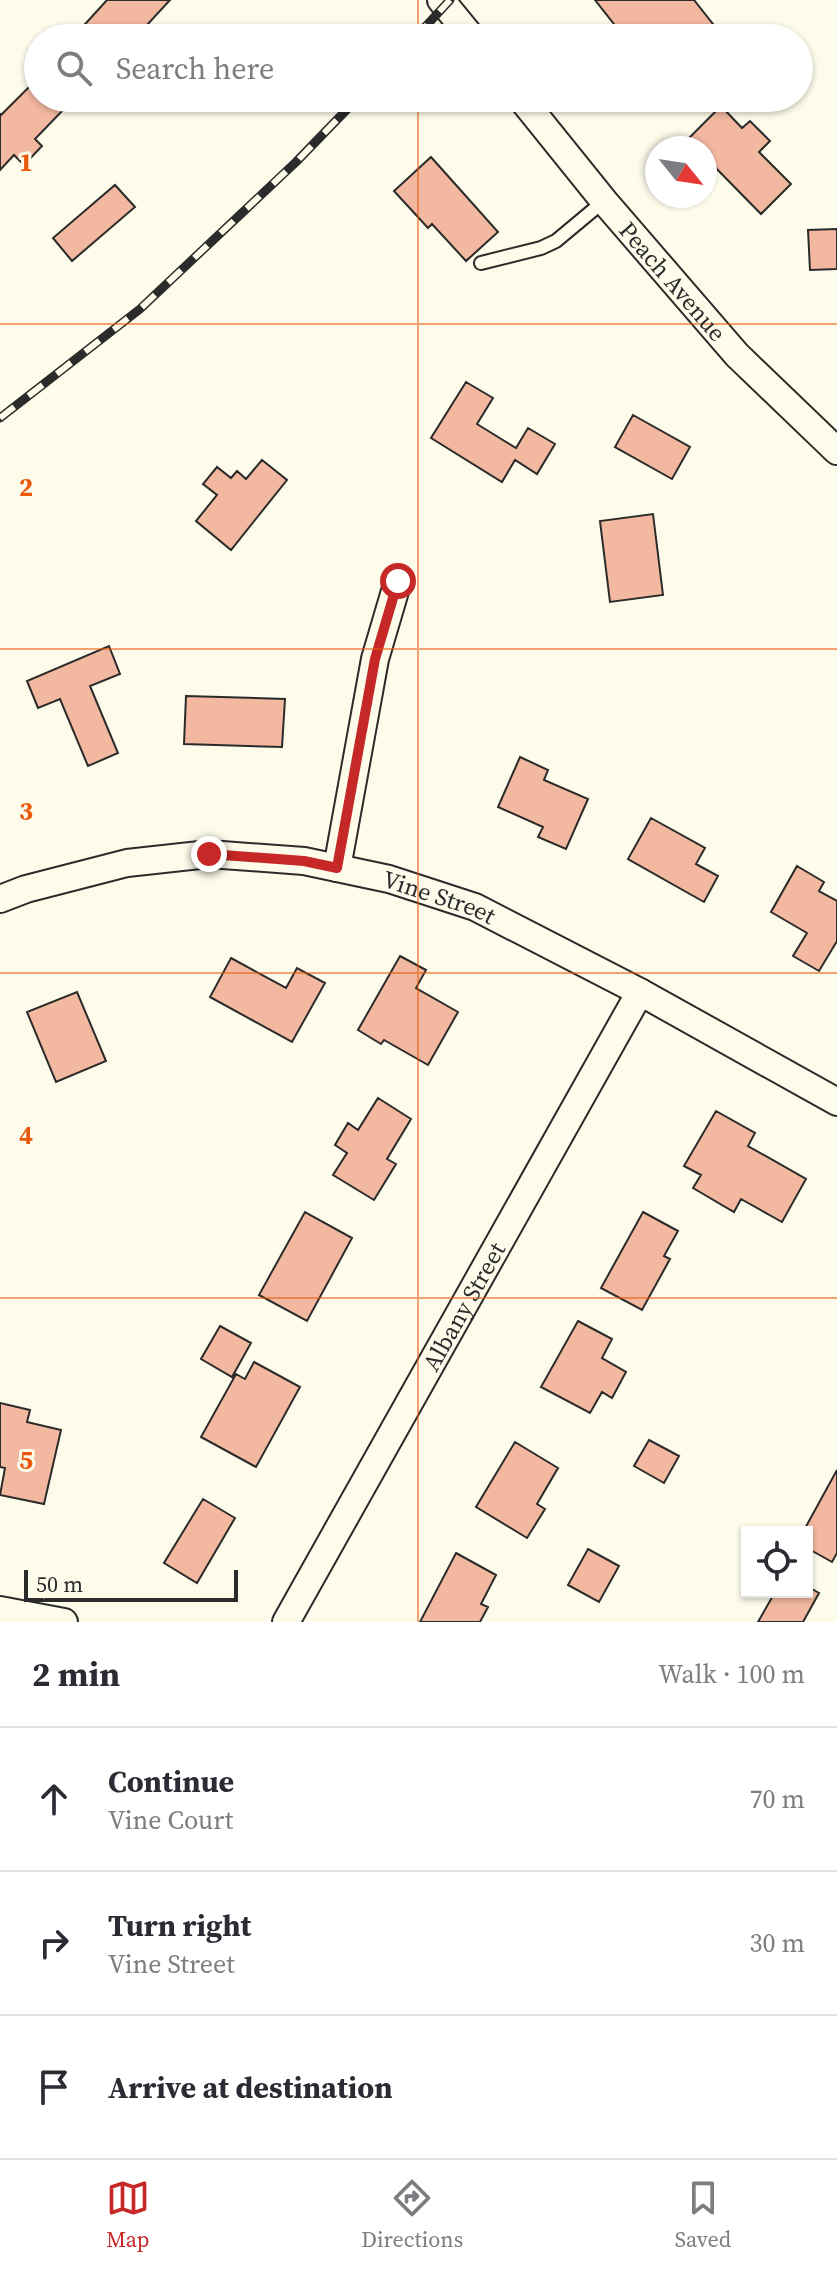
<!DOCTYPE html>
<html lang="en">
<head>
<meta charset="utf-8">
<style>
	body { margin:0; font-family:"Source Serif 4",serif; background:#f2f2f3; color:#2b2b33 }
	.controls { position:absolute; right:24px; bottom:24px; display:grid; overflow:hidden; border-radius:0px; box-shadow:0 2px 6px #0004 }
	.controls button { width:72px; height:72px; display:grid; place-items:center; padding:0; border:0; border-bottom:2px solid #e1e1e2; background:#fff; color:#2b2b33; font:40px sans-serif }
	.compass { position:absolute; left:645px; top:136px; width:72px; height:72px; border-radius:50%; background:#fff; box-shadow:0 2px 6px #0004; rotate:120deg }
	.scale { position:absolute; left:24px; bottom:20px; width:214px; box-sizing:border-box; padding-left:8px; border:4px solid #2b2b2b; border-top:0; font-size:22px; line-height:28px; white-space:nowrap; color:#2b2b2b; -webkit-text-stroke:6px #fdfbea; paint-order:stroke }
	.stop { position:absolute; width:24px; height:24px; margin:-18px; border:6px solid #c62828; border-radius:50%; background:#fff }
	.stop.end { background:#c62828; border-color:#fff; box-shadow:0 2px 8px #0008 }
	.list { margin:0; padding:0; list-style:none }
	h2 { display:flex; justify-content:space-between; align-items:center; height:104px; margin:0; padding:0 32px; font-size:34px }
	h2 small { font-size:26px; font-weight:400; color:#7c7c81 }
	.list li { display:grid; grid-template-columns:52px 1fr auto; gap:24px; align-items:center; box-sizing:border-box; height:144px; padding:0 32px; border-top:2px solid #e1e1e2 }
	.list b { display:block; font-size:30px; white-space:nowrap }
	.list p { margin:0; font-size:26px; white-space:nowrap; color:#7c7c81 }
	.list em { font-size:26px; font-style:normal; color:#7c7c81 }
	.icon { flex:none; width:44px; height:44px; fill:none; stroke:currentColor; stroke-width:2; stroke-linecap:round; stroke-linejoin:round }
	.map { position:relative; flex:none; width:837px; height:1622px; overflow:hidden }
	.search { position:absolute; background:#fff; box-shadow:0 2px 6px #0004; left:24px; right:24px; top:24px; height:88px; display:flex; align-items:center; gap:20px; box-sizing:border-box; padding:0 28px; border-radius:44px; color:#7c7c81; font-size:30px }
	.sheet { height:536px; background:#fff }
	nav { display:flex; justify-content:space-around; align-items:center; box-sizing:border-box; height:112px; border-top:2px solid #e1e1e2; background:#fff; font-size:22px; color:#7c7c81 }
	nav a { display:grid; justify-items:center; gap:4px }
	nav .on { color:#c62828 }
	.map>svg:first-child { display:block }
</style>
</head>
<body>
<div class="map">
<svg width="837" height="1622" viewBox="0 0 837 1622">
	<rect width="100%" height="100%" fill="#fdfbea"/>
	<!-- building -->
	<path fill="#f2b8a0" stroke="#2b2b2b" stroke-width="2" d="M107 0H170L135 38H80L76 34Z
		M595 0H694L724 38H625Z
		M35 81 38 83V98H53L64 109 35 139 42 146 24 165 14 155 0 170V114L1 115Z
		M721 106 742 128 750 121 770 141 759 152 791 184 761 214 705 157V148H696L688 139Z
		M431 157 498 232 466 261 432 224 428 228 394 191Z
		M115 185 135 207 72 261 53 238Z
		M837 229V269L810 270 808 230Z
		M466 382 493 398 477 424 516 448 528 428 555 444 537 474 515 460 502 482 431 438Z
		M633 415 690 447 672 479 615 447Z
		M262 460 287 480 231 550 196 521 217 495 203 484 217 467 231 478 237 471 246 479Z
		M653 514 663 595 610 602 600 521Z
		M109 646 120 674 90 686 118 753 88 766 60 699 38 708 27 681Z
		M186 696 285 699 282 747 184 744Z
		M520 757 548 770 544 780 588 799 566 849 538 837 543 827 498 807Z
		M651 818 705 848 696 864 718 876 704 902 628 859Z
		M797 866 824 882 819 891 837 901V941L819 971 793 956 807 933 771 912Z
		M400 956 426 970 416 988 458 1012 428 1065 384 1040 381 1044 358 1030Z
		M231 958 286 988 297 968 325 983 292 1042 210 997Z
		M77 992 106 1061 56 1082 27 1012Z
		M378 1098 411 1119 387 1159 396 1164 374 1200 333 1175 347 1153 335 1145 348 1123 358 1130Z
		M716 1111 755 1133 748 1146 806 1179 782 1222 741 1199 734 1212 693 1188 701 1175 684 1166Z
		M305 1212 352 1238 307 1321 259 1295Z
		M643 1212 678 1231 664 1256 670 1259 642 1310 601 1288Z
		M578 1321 612 1339 602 1358 626 1372 612 1398 602 1392 590 1413 541 1387Z
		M220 1326 251 1343 232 1377 201 1359Z
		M254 1362 300 1387 256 1467 201 1437 236 1374 245 1379Z
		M0 1403 30 1410 27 1422 61 1430 44 1504 0 1495 5 1468 0 1467Z
		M649 1440 679 1456 664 1483 634 1466Z
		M515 1442 558 1468 537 1504 545 1509 527 1538 476 1507Z
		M837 1470V1553L832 1562 807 1548V1532H803Z
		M203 1499 235 1518 197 1583 164 1563Z
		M588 1549 619 1566 599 1602 568 1585Z
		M456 1553 496 1575 481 1604 488 1607 480 1622H420Z
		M807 1586 819 1593 803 1622H758L775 1592H807Z"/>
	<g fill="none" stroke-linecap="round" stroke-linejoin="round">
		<defs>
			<path id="service" d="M481 263 541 248 556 241 604 201"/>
			<g id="minor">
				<path d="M441 0 472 38"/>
				<path id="s1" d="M521 98 604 201 737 355 837 451"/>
				<path d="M337 868 375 659 398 581"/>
				<path id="s2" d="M0 899 26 889 127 863 209 854 304 861 389 879 475 907 640 992 837 1102"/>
				<path d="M0 1610 64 1622"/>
				<path id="s3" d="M286 1622 640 992"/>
			</g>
		</defs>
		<!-- service casing -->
		<use href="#service" stroke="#2b2b2b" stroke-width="16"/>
		<!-- minor casing -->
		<use href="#minor" stroke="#2b2b2b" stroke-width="30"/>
		<!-- service -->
		<use href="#service" stroke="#fdfbea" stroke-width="12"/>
		<!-- minor -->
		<use href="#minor" stroke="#fdfbea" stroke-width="26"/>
		<defs>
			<path id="rail" d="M415 38 450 0
				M0 418 140 309 296 162 358 98"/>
		</defs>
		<!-- rail casing -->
		<use href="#rail" stroke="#2b2b2b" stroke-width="9"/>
		<!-- rail -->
		<use href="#rail" stroke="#fdfbea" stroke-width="6" stroke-dasharray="18" stroke-linecap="butt"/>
	</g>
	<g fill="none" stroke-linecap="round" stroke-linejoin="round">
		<!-- route -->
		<path stroke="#c62828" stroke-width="10" d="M209 854 304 861 337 868 375 659 398 581"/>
	</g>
	<!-- grid -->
	<path fill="none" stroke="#e8590c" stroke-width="2" stroke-opacity="0.55" d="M418 0V38M418 98V1622M0 324H837M0 649H837M0 973H837M0 1298H837"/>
	<g text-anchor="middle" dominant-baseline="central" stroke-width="6" stroke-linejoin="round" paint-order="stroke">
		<!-- street labels -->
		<g font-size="24" fill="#2b2b2b" stroke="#fdfbea">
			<text stroke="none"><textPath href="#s1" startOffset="238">Peach Avenue</textPath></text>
			<text stroke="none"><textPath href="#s2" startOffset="450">Vine Street</textPath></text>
			<text stroke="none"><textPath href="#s3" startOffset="362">Albany Street</textPath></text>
		</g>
	</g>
	<g font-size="26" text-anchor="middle" font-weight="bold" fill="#e8590c" stroke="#fdfbea" stroke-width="6" stroke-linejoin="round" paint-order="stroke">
		<text x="26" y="171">1</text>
		<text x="26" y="496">2</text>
		<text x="26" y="820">3</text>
		<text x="26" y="1144">4</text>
		<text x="26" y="1469">5</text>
	</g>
</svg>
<div class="controls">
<button><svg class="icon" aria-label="locate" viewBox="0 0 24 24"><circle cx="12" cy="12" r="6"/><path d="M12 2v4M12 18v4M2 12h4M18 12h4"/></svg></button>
</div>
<svg class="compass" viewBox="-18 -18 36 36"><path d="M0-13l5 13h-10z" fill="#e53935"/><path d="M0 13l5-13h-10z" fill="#7c7c81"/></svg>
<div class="scale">50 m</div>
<div class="stop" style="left:398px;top:581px"></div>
<div class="stop end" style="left:209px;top:854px"></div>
<div class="search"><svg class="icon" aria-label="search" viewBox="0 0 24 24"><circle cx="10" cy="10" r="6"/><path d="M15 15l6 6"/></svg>Search here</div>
</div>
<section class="sheet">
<h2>2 min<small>Walk · 100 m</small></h2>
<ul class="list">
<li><svg class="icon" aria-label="ahead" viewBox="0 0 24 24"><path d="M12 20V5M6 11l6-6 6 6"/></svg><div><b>Continue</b><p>Vine Court</p></div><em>70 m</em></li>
<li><svg class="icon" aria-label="right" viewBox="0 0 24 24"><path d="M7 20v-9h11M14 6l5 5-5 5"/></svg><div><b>Turn right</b><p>Vine Street</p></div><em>30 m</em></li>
<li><svg class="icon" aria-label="arrive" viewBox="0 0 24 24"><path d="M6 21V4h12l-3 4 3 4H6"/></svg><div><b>Arrive at destination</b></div></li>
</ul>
</section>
<nav>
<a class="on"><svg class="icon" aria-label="map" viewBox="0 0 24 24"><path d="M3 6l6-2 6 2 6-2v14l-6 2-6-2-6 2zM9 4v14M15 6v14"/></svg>Map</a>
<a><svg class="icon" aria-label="directions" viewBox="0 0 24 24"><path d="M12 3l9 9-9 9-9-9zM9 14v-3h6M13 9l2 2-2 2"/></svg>Directions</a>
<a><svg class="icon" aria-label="saved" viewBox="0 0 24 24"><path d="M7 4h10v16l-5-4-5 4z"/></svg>Saved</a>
</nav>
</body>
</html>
